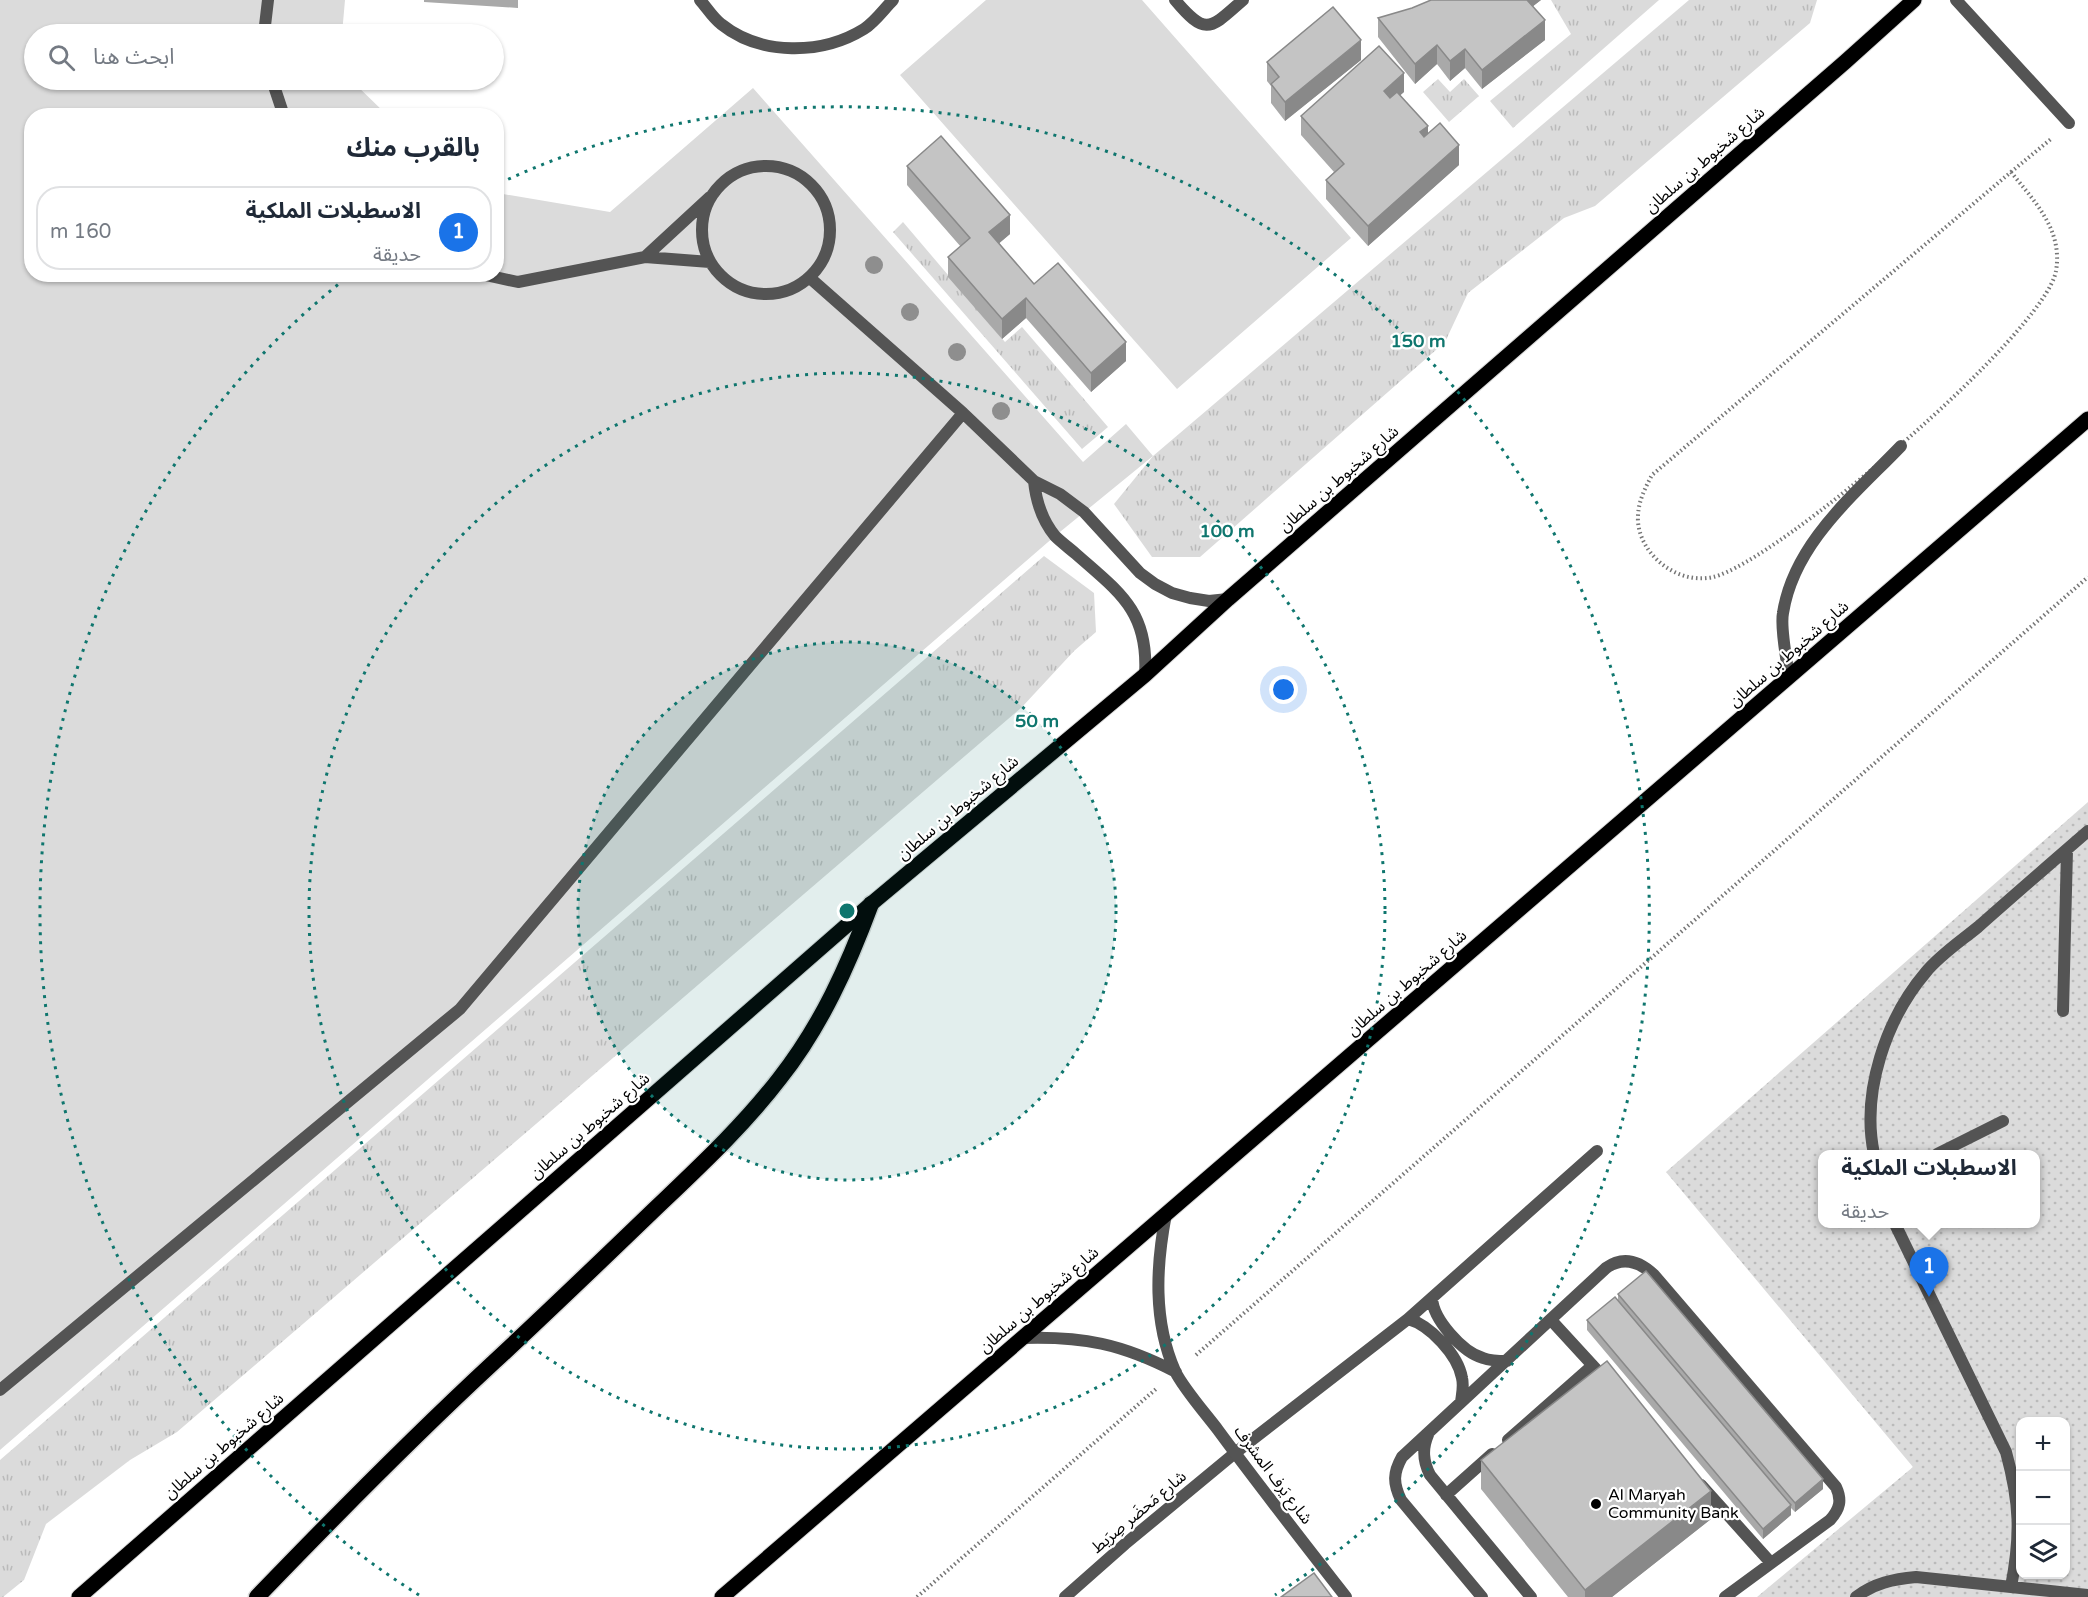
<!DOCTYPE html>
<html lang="ar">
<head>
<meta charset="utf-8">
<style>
	body { margin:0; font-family:"Varela Round","Noto Sans Arabic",sans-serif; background:#f2f2f3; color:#1f2937; direction:rtl }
	.controls { position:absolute; right:18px; bottom:18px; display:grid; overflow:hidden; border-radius:12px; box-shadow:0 2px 4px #0004 }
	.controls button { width:54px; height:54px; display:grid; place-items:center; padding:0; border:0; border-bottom:2px solid #e0e1e3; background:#fff; color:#1f2937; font:30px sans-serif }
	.you { position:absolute; left:1284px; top:690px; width:21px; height:21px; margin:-15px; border:4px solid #fff; border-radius:50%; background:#1a73e8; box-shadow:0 0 0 9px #1a73e833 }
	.badge { display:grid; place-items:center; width:39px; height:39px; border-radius:50%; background:#1a73e8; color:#fff; font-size:20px; font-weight:700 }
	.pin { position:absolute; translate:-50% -50px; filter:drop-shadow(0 2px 3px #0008) }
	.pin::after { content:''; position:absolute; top:32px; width:21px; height:18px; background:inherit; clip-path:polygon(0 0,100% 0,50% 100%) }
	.popup { position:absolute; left:1818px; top:1150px; width:222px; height:78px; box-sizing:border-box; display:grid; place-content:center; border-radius:12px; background:#fff; filter:drop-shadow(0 2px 4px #0005); font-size:20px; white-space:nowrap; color:#747a83 }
	.popup b { font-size:22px; color:#1f2937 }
	.popup::after { content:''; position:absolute; left:50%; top:100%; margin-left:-12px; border:12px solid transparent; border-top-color:#fff }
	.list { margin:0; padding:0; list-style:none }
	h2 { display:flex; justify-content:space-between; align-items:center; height:78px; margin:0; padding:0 24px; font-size:26px }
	h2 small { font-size:20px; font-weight:400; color:#747a83 }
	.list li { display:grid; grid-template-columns:39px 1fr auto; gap:18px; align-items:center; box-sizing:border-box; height:84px; margin:0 12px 12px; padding:0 12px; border:2px solid #e0e1e3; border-radius:24px }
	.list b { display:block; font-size:22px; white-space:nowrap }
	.list p { margin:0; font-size:20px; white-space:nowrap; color:#747a83 }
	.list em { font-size:20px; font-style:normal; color:#747a83 }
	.icon { flex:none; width:33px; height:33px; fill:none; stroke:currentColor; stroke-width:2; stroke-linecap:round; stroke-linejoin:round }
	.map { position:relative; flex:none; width:2088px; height:1597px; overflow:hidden; direction:ltr }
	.search { position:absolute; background:#fff; box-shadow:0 2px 4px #0004; left:24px; top:24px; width:480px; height:66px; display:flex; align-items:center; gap:15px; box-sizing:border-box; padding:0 21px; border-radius:33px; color:#747a83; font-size:22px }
	.panel { position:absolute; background:#fff; box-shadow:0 2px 4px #0004; left:24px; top:108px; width:480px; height:174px; border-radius:24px; direction:rtl }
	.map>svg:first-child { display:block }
</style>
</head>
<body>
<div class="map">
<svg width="2088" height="1597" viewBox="0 0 2088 1597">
	<defs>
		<pattern id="grass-tufts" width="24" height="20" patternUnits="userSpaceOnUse" patternTransform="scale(1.5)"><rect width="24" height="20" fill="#dbdbdb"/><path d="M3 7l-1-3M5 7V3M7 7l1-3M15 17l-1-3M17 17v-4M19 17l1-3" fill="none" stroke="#bababa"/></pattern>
		<pattern id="park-dots" width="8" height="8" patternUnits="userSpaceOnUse" patternTransform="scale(1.5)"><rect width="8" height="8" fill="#dbdbdb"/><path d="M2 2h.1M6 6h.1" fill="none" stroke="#bababa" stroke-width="1.8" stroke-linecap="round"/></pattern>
	</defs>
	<rect width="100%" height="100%" fill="#fff"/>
	<!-- grass -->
	<path fill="url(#grass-tufts)" d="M1551 0H1659L1513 128 1490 101 1571 34Z
		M1689 0H1817L1810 23 1595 206 1564 218 1468 293 1445 342 1200 557H1152L1114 504 1153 456Z
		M1438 79 1450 92 1464 79 1479 96 1449 122 1423 92Z
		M903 222 1005 342 1022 327 1108 427 1082 449 893 232Z
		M1044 556 1094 593 1096 632 1074 651 1022 707 177 1432 130 1460 46 1524 24 1580 3 1597H0V1460Z"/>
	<!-- park -->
	<path fill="url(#park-dots)" fill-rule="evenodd" d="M2088 802V1597H1757L1913 1467 1666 1172ZM1822 1154H2036V1224H1822ZM2020 1422H2066V1574H2020Z"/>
	<!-- pitch -->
	<path fill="#dbdbdb" d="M0 0H345L342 34H34V80H351L387 115 32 116V274H496L497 193 610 212 753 88 1083 462 1126 424 1153 456 1055 536 0 1450Z
		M986 0H1142L1351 238 1177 389 900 75Z"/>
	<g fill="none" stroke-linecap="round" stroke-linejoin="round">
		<defs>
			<path id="primary" d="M79 1597 871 904 1145 675 1228 599 1845 62 1914 0
				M722 1597 2088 419"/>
			<path id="trunk" d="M257 1597C334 1517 412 1438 494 1362 549 1311 603 1259 657 1207 700 1166 744 1125 780 1078 821 1026 848 966 871 904"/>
		</defs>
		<!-- primary casing -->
		<use href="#primary" stroke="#dbdbdb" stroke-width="17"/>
		<!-- trunk casing -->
		<use href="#trunk" stroke="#dbdbdb" stroke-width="19"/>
		<!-- path -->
		<path stroke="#767676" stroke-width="4" stroke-dasharray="1.5 3" stroke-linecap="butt" d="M2011 172C2035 202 2063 230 2056 271 2045 333 1776 563 1713 577 1678 585 1641 556 1638 522 1637 504 1644 490 1652 475Z
			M2011 172 2051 139
			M1196 1355 2088 577
			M917 1597 1156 1389"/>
		<!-- service -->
		<path stroke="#545454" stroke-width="12" d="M700 0C707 8 713 18 721 24 761 56 822 55 864 29 875 22 884 9 893 0
			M1175 0C1206 37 1210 29 1243 0
			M1956 0 2069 123
			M264 34 268 0
			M272 80 284 116
			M702 230a64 64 0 1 1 128 0a64 64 0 1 1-128 0Z
			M645 257 710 197
			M481 274 518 282 645 257 710 262
			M810 278 963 413 1034 481 1060 494 1084 512 1140 573 1155 584 1172 593 1190 598 1209 601 1228 599
			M1034 481C1036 501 1042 520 1055 536 1061 542 1069 548 1076 554 1119 592 1149 611 1145 675
			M1789 677C1787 661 1780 628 1783 613 1794 543 1855 494 1901 446
			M2063 1011 2067 850
			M1874 1154C1861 1092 1886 1019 1926 972 1940 955 1961 941 1978 927 2014 895 2051 863 2088 831
			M1937 1154 2003 1121
			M1895 1224 2006 1452C2020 1503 2021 1535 2011 1587
			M1432 1298C1433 1319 1462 1352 1483 1358 1491 1361 1499 1361 1507 1361
			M1408 1319C1430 1325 1458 1355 1462 1378 1464 1386 1462 1394 1461 1402
			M1551 1320 1607 1381
			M0 1390 460 1009 963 413
			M1428 1435C1422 1449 1423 1461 1430 1475L1531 1597
			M1508 1440 1592 1366
			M1701 1485 1771 1563
			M1446 1495 1492 1454
			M1065 1597 1125 1544 1235 1453 1408 1319 1597 1151
			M1482 1597 1401 1500C1393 1483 1393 1473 1402 1457L1606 1268C1623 1256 1639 1261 1654 1275L1836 1487C1842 1500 1840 1509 1830 1520L1725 1597
			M1856 1597C1874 1583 1894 1579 1916 1577L2088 1595"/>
		<!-- minor -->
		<path stroke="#545454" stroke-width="12" d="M1166 1214C1156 1266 1153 1321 1175 1371 1183 1388 1206 1414 1218 1430 1260 1487 1303 1542 1346 1597
			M1022 1338C1083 1336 1122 1344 1176 1372"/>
		<!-- primary -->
		<use href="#primary" stroke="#000" stroke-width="15"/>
		<!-- trunk -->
		<use href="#trunk" stroke="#000" stroke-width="16"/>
	</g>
	<!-- trees -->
	<g fill="#8e8e8e">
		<circle cx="874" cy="265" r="9"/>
		<circle cx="910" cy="312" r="9"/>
		<circle cx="957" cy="352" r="9"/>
		<circle cx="1001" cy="411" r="9"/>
	</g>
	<!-- wall -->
	<path fill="#a9a9a9" d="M424 0H518V8L424 2Z
		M1541 0 1533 6 1545 40 1482 89 1465 68 1450 81 1437 64 1415 84 1378 37V18L1412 8Z
		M1361 60 1285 121 1271 103V86L1267 81V62Z
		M1404 92 1400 95 1428 134 1459 165 1368 246 1326 199V180L1334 172 1301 135V116Z
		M907 166 1010 234 999 243 1034 284 1126 361 1091 392 1026 318 1002 339 948 277V257L961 247 907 185Z
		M1618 1294 1823 1489 1795 1512 1791 1508V1515L1763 1539 1587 1330V1320L1618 1300Z
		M1481 1460 1711 1519 1612 1597H1568L1481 1489Z"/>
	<!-- shaded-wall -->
	<path fill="#898989" d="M1523 0H1541L1523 14Z
		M1545 20V40L1482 89V70Z
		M1361 40V60L1285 121V102Z
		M1437 45V64L1415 84V64Z
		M1465 49V68L1450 81V61Z
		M1404 73V92L1384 110V91Z
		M1428 126V146L1420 132Z
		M1459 145V165L1368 246V226Z
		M1010 215V234L989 252V232Z
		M1026 298V318L1002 339V319Z
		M1126 342V361L1091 392V373Z
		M1823 1479V1489L1795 1512V1503Z
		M1711 1491V1519L1612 1597H1585V1590Z
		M1791 1505V1515L1763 1539V1529Z"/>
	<!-- building -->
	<path fill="#c4c4c4" stroke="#898989" stroke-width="1.5" d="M1431 0H1527L1545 20 1482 70 1465 49 1450 61 1437 45 1415 64 1378 18 1412 8Z
		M1333 7 1361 40 1285 102 1271 84 1279 77 1267 62Z
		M1379 46 1404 73 1384 91 1390 98 1397 92 1428 126 1420 132 1424 137 1440 123 1459 145 1368 226 1326 180 1344 164 1301 116Z
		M941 136 1010 215 989 232 1034 284 1058 263 1126 342 1091 373 1026 298 1002 319 948 257 970 238 907 166Z
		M1646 1271 1823 1479 1795 1503 1618 1294Z
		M1615 1297 1791 1505 1763 1529 1587 1320Z
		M1607 1361 1711 1491 1585 1590 1481 1460Z
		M1314 1573 1332 1597H1281Z"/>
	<!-- distance rings -->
	<circle cx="847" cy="911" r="269" fill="#0f766e" fill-opacity=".12"/>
	<g fill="none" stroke="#0f766e" stroke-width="3" stroke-dasharray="3 6">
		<circle cx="847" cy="911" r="269"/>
		<circle cx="847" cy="911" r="538"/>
		<path d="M419 1595A807 807 0 0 1 350 275M500 183A807 807 0 0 1 1275 1595"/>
	</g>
	<!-- markers -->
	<circle fill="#000" stroke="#fff" stroke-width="2" cx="1596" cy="1504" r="6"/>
	<g text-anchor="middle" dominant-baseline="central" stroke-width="4.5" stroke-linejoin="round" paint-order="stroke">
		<!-- street labels -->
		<g font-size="16" fill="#000" stroke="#fff">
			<text transform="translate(1705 160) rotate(-41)">شارع شخبوط بن سلطان</text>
			<text transform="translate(1339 479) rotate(-41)">شارع شخبوط بن سلطان</text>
			<text transform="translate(1789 654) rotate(-41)">شارع شخبوط بن سلطان</text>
			<text transform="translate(958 808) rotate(-40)">شارع شخبوط بن سلطان</text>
			<text transform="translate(1407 983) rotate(-41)">شارع شخبوط بن سلطان</text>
			<text transform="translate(590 1126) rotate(-41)">شارع شخبوط بن سلطان</text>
			<text transform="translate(1039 1300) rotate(-41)">شارع شخبوط بن سلطان</text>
			<text transform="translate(224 1446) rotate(-41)">شارع شخبوط بن سلطان</text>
			<text transform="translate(1273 1475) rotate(53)">شارع يَرف المشرف</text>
			<text transform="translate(1139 1512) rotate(-40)">شارع مَحضَر صِرَيط</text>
		</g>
		<!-- poi labels -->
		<g font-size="16" fill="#000" stroke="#fff" text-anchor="start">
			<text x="1608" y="1495">Al Maryah<tspan x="1608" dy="18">Community Bank</tspan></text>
		</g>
	</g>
	<circle cx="847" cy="911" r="9" fill="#0f766e" stroke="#fff" stroke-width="3"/>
	<g font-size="18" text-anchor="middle" font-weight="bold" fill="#0f766e" stroke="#fff" stroke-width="4.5" stroke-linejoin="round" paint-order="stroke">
		<text x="1418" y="347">150 m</text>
		<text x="1227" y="537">100 m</text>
		<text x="1037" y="727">50 m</text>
	</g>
</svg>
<div class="controls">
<button>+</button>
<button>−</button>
<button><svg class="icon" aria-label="layers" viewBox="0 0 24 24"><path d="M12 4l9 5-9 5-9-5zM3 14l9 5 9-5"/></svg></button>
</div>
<div class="you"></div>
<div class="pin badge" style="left:1929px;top:1297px">1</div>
<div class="popup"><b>الاسطبلات الملكية</b>حديقة</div>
<div class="search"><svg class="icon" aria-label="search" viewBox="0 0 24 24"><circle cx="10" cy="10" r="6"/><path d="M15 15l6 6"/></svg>ابحث هنا</div>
<section class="panel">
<h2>بالقرب منك<small></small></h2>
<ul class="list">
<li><span class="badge">1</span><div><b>الاسطبلات الملكية</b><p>حديقة</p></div><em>160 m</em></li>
</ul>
</section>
</div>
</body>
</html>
